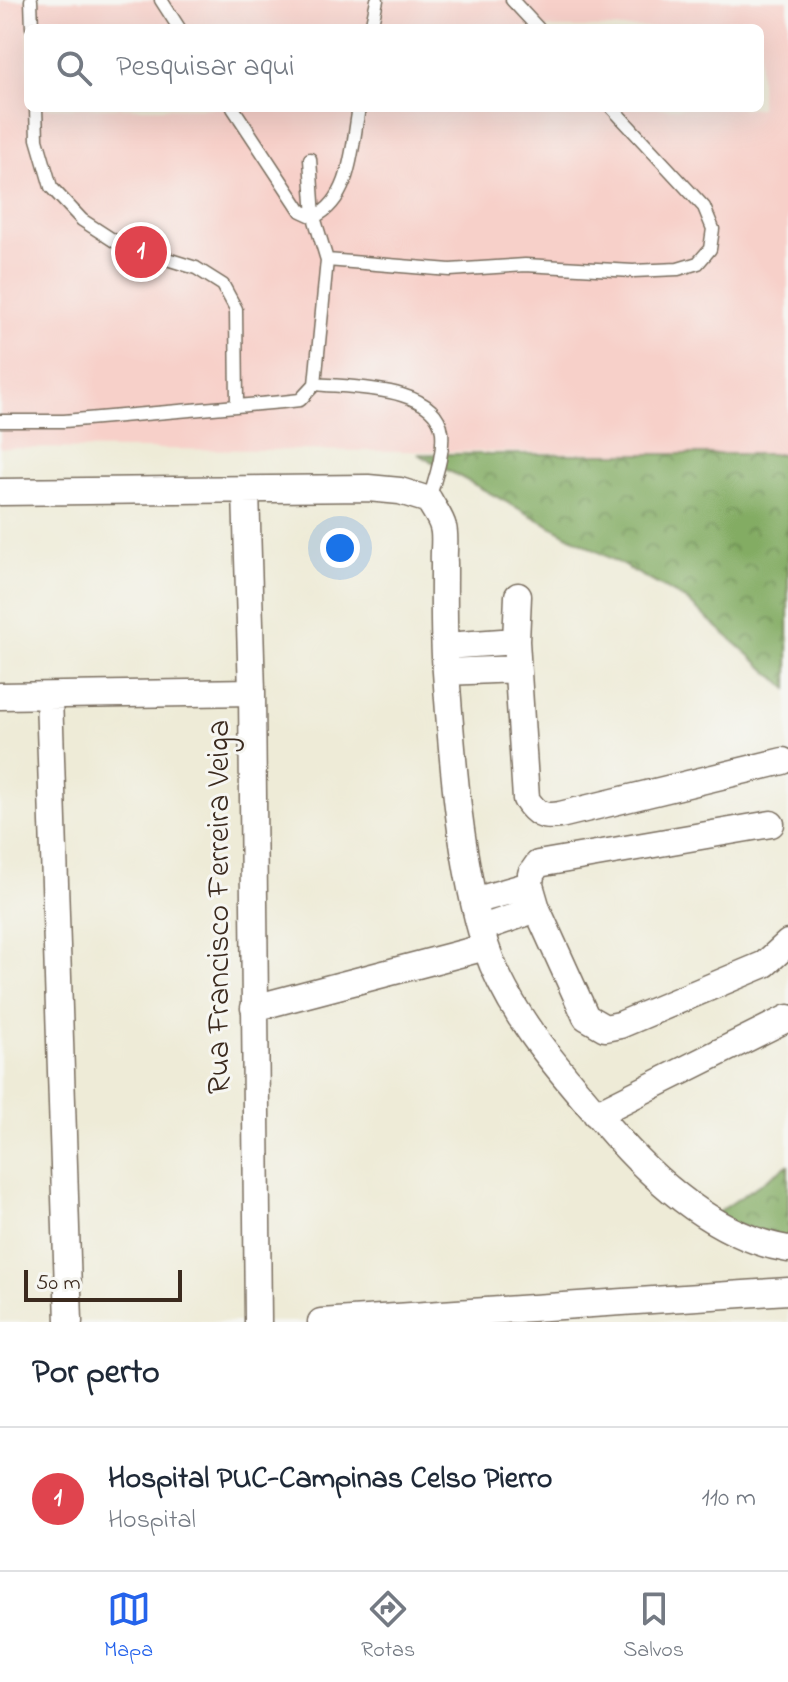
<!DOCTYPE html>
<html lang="pt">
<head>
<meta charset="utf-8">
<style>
	body { margin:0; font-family:"Indie Flower",sans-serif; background:#f6f6f7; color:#1f2937 }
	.scale { position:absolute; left:24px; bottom:20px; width:158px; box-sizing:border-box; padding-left:8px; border:4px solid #3b2a1e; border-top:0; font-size:22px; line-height:28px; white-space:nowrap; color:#3b2a1e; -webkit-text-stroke:6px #f6f6f2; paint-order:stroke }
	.you { position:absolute; left:340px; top:548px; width:28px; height:28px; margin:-20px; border:6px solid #fff; border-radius:50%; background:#1a73e8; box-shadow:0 0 0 12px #1a73e833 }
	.badge { display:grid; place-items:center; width:52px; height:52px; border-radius:50%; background:#2563eb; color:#fff; font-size:26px; font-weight:700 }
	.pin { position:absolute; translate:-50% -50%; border:4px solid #fff; box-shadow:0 2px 8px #0006 }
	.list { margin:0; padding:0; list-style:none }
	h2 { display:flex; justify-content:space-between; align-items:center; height:104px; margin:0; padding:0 32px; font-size:34px }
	h2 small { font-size:26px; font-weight:400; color:#747a83 }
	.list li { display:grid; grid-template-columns:52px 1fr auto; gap:24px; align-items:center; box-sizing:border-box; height:144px; padding:0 32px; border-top:2px solid #e0e1e3 }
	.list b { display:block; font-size:30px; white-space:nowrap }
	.list p { margin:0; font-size:26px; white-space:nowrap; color:#747a83 }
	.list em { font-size:26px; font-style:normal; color:#747a83 }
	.icon { flex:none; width:44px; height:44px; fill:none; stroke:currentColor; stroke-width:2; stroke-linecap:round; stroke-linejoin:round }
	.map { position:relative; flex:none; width:788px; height:1322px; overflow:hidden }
	.search { position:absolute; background:#fff; box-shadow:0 8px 32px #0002; left:24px; right:24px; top:24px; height:88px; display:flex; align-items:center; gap:20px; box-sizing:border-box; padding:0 28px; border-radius:12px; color:#747a83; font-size:30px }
	.sheet { height:248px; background:#fff }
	nav { display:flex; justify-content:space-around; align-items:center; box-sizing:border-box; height:112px; border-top:2px solid #e0e1e3; background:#fff; font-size:22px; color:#747a83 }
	nav a { display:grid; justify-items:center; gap:4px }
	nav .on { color:#2563eb }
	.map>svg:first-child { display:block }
</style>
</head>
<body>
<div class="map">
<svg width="788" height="1322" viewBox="0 0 788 1322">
	<defs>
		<pattern id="forest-crowns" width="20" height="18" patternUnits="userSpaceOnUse" patternTransform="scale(2)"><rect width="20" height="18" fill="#83ac63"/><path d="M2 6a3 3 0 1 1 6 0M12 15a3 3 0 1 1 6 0" fill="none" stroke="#6c8c51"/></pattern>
	</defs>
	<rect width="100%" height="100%" fill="#f6f6f2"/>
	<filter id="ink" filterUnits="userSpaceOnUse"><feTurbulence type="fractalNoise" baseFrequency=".0125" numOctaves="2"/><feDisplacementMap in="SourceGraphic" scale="16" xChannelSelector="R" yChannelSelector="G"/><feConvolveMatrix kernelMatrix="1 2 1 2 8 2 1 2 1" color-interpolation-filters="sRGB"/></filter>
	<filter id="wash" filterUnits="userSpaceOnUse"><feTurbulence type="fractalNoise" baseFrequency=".006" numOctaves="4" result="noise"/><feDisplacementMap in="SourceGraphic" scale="32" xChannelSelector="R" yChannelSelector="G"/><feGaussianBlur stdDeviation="1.8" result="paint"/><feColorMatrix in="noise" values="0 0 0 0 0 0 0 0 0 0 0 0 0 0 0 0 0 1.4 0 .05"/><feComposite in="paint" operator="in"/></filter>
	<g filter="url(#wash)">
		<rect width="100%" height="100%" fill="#eeebd7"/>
		<!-- built -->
		<path fill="#f7d0c9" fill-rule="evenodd" d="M0 0H788V454L0 448ZM28 28H760V108H28Z"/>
		<!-- forest -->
		<path fill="url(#forest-crowns)" stroke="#5f6b40" stroke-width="2" d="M418 454H788V689L685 599Z
			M788 1165V1238L710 1218Z"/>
	</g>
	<g filter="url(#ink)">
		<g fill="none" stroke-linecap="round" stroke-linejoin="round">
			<defs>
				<path id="lane" d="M31 0 32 28
					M161 0 179 28
					M512 0 538 28
					M371 28 377 0
					M36 108 37 139 51 187 82 220 119 244 196 268 223 285 236 309 237 404
					M310 159 314 217C352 200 352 144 359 108
					M327 260 450 270 525 265 633 271 678 269 698 263 710 249 713 229 704 207 612 108
					M315 384C350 388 436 385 442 432 444 455 435 478 429 500
					M0 421H64L282 402 300 400 315 384 327 260 314 217 301 211 233 108"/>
				<path id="street" d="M246 491 252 692 258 1322
					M0 492 368 488 400 491 429 500C433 508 441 518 443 527 446 537 443 552 444 563 444 599 443 636 446 672 452 756 460 867 486 947 509 1016 561 1072 607 1126 654 1181 716 1237 788 1249
					M518 596 516 641 526 799C536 814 543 818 560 815L783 761
					M445 646 516 641
					M446 672 517 669
					M0 696 252 692
					M49 696 69 1322
					M771 824 538 864 531 874 530 885 537 909 586 1017 605 1028 620 1025 765 964 788 943
					M474 901 530 885
					M482 928 537 909
					M254 1008 486 947
					M596 1114 788 1018
					M321 1322 788 1291"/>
			</defs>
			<!-- lane casing -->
			<use href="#lane" stroke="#7a6e5f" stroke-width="15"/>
			<!-- street casing -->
			<use href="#street" stroke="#7a6e5f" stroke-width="29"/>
			<!-- lane -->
			<use href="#lane" stroke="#fff" stroke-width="12"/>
			<!-- street -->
			<use href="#street" stroke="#fff" stroke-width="26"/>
		</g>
	</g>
	<g text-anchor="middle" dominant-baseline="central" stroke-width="6" stroke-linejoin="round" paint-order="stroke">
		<!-- street labels -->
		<g font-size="32" fill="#3b2a1e" stroke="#f6f6f2">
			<text transform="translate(220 907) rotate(-90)">Rua Francisco Ferreira Veiga</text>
		</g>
	</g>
</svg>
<div class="scale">50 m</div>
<div class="you"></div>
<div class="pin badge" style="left:141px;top:252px;background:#e0444e">1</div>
<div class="search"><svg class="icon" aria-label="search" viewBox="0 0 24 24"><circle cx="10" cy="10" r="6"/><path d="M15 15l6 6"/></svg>Pesquisar aqui</div>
</div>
<section class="sheet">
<h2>Por perto<small></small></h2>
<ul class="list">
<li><span class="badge" style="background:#e0444e">1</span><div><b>Hospital PUC-Campinas Celso Pierro</b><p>Hospital</p></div><em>110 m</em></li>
</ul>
</section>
<nav>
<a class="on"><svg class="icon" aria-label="map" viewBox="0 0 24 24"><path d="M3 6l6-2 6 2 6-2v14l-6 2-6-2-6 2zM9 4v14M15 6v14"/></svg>Mapa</a>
<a><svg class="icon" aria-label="directions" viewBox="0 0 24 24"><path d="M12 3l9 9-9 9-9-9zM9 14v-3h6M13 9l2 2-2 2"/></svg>Rotas</a>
<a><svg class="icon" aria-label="saved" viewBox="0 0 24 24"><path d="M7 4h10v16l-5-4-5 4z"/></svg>Salvos</a>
</nav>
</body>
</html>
